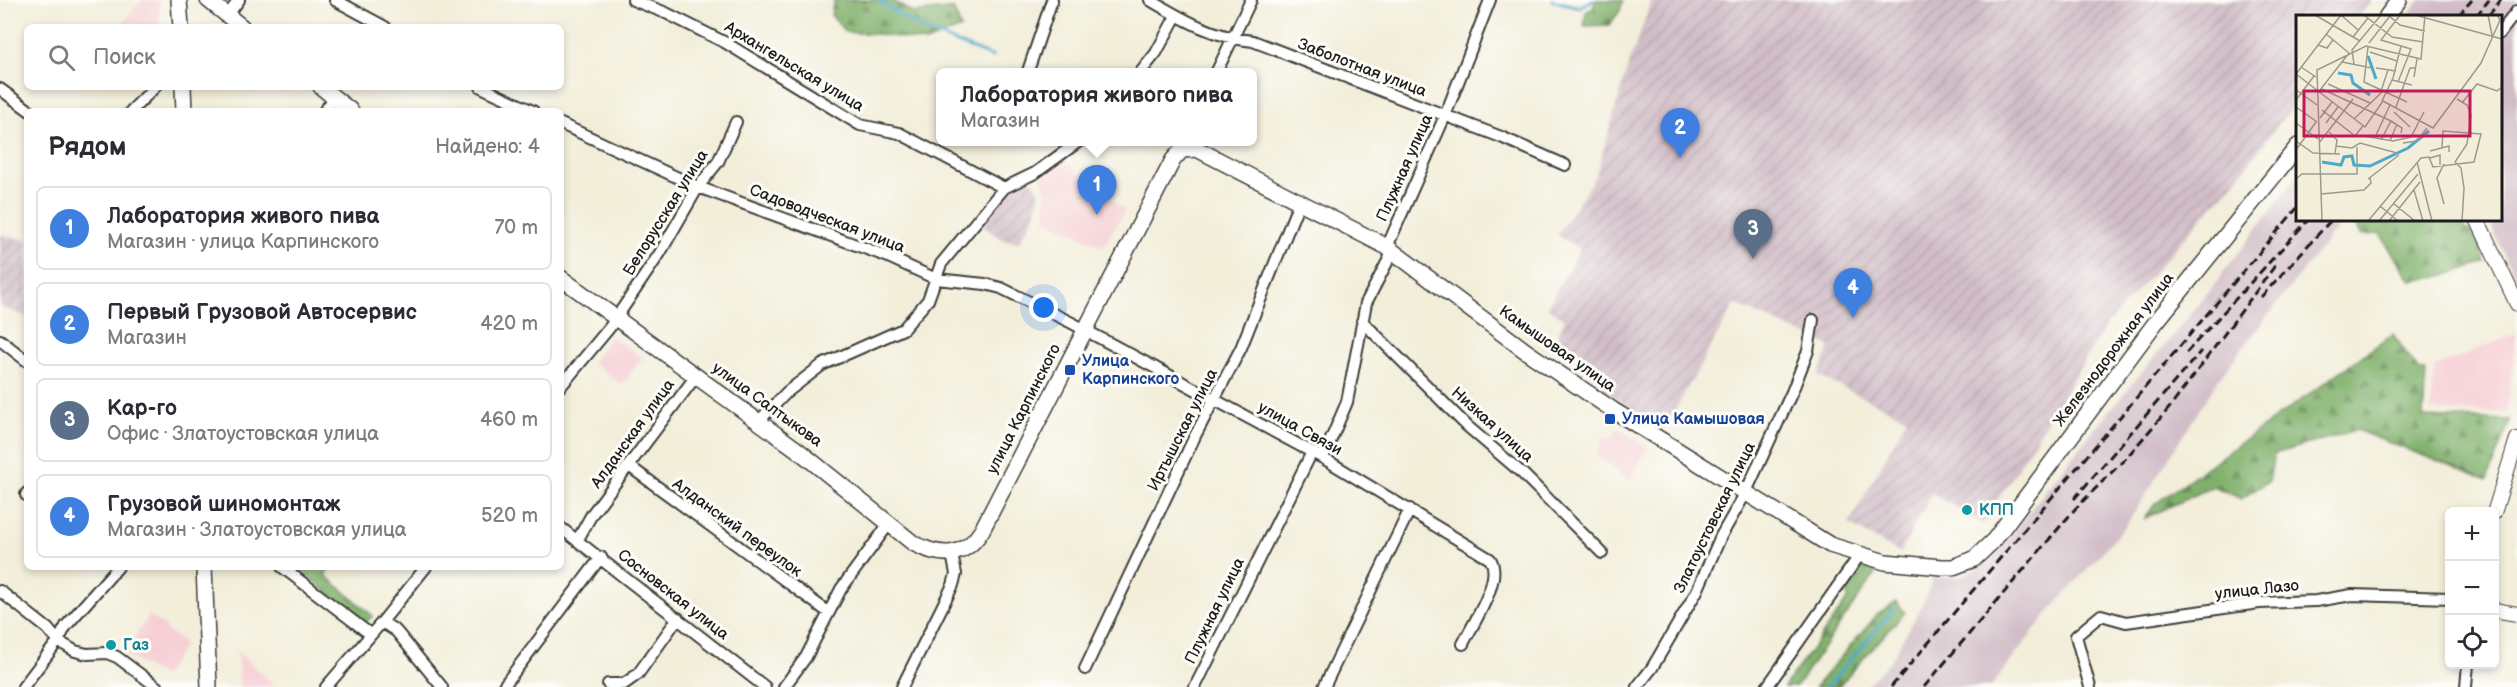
<!DOCTYPE html>
<html lang="ru">
<head>
<meta charset="utf-8">
<style>
	body { margin:0; font-family:"Balsamiq Sans",sans-serif; background:#f2f2f3; color:#2b2b33 }
	.controls { position:absolute; right:18px; bottom:18px; display:grid; overflow:hidden; border-radius:9px; box-shadow:0 3px 9px #0003 }
	.controls button { width:54px; height:54px; display:grid; place-items:center; padding:0; border:0; border-bottom:2px solid #e1e1e2; background:#fff; color:#2b2b33; font:30px sans-serif }
	.you { position:absolute; left:1044px; top:308px; width:21px; height:21px; margin:-15px; border:4px solid #fff; border-radius:50%; background:#1a73e8; box-shadow:0 0 0 9px #1a73e833 }
	.badge { display:grid; place-items:center; width:39px; height:39px; border-radius:50%; background:#db2777; color:#fff; font-size:20px; font-weight:700 }
	.pin { position:absolute; translate:-50% -50px; filter:drop-shadow(0 2px 3px #0008) }
	.pin::after { content:''; position:absolute; top:32px; width:21px; height:18px; background:inherit; clip-path:polygon(0 0,100% 0,50% 100%) }
	.popup { position:absolute; left:936px; top:68px; width:321px; height:78px; box-sizing:border-box; display:grid; place-content:center; border-radius:9px; background:#fff; filter:drop-shadow(0 2px 4px #0005); font-size:20px; white-space:nowrap; color:#7c7c81 }
	.popup b { font-size:22px; color:#2b2b33 }
	.popup::after { content:''; position:absolute; left:50%; top:100%; margin-left:-12px; border:12px solid transparent; border-top-color:#fff }
	.list { margin:0; padding:0; list-style:none }
	h2 { display:flex; justify-content:space-between; align-items:center; height:78px; margin:0; padding:0 24px; font-size:26px }
	h2 small { font-size:20px; font-weight:400; color:#7c7c81 }
	.list li { display:grid; grid-template-columns:39px 1fr auto; gap:18px; align-items:center; box-sizing:border-box; height:84px; margin:0 12px 12px; padding:0 12px; border:2px solid #e1e1e2; border-radius:9px }
	.list b { display:block; font-size:22px; white-space:nowrap }
	.list p { margin:0; font-size:20px; white-space:nowrap; color:#7c7c81 }
	.list em { font-size:20px; font-style:normal; color:#7c7c81 }
	.icon { flex:none; width:33px; height:33px; fill:none; stroke:currentColor; stroke-width:2; stroke-linecap:round; stroke-linejoin:round }
	.map { position:relative; flex:none; width:2517px; height:687px; overflow:hidden }
	.search { position:absolute; background:#fff; box-shadow:0 3px 9px #0003; left:24px; top:24px; width:540px; height:66px; display:flex; align-items:center; gap:15px; box-sizing:border-box; padding:0 21px; border-radius:9px; color:#7c7c81; font-size:22px }
	.panel { position:absolute; background:#fff; box-shadow:0 3px 9px #0003; left:24px; top:108px; width:540px; height:462px; border-radius:9px }
	.map>svg:first-child { display:block }
</style>
</head>
<body>
<div class="map">
<svg width="2517" height="687" viewBox="0 0 2517 687">
	<defs>
		<pattern id="industrial-furrows" width="10" height="10" patternUnits="userSpaceOnUse" patternTransform="scale(1.5)"><rect width="10" height="10" fill="#d1bdc8"/><path d="M-1 1l2-2M0 10L10 0M9 11l2-2" fill="none" stroke="#b3a2ab"/></pattern>
		<pattern id="forest-firs" width="22" height="20" patternUnits="userSpaceOnUse" patternTransform="scale(1.5)"><rect width="22" height="20" fill="#80b16c"/><path d="M5 1l3.5 6h-7zM16 11l3.5 6h-7z" fill="#688f58"/></pattern>
	</defs>
	<rect width="100%" height="100%" fill="#fdfcf7"/>
	<filter id="ink" filterUnits="userSpaceOnUse"><feTurbulence type="fractalNoise" baseFrequency=".0167" numOctaves="2"/><feDisplacementMap in="SourceGraphic" scale="12" xChannelSelector="R" yChannelSelector="G"/><feConvolveMatrix kernelMatrix="1 2 1 2 8 2 1 2 1" color-interpolation-filters="sRGB"/></filter>
	<filter id="wash" filterUnits="userSpaceOnUse"><feTurbulence type="fractalNoise" baseFrequency=".008" numOctaves="4" result="noise"/><feDisplacementMap in="SourceGraphic" scale="24" xChannelSelector="R" yChannelSelector="G"/><feGaussianBlur stdDeviation="1.35" result="paint"/><feColorMatrix in="noise" values="0 0 0 0 0 0 0 0 0 0 0 0 0 0 0 0 0 1.4 0 .05"/><feComposite in="paint" operator="in"/></filter>
	<g filter="url(#wash)">
		<rect width="100%" height="100%" fill="#f2eeda"/>
		<!-- built -->
		<path fill="#f6cfd5" d="M142 0H159L160 27H119Z
			M1057 163H1068L1094 187 1125 210 1103 247 1043 219 1046 215 1044 202 1047 194 1040 177Z
			M2517 333 2507 413 2430 411 2435 367Z
			M611 336 642 358 622 385 592 362Z
			M1618 428 1648 447 1630 480 1595 455 1605 437 1611 438Z
			M149 615 166 627 165 630 183 641V647L164 677 124 653Z
			M237 651 277 687H240Z"/>
		<!-- industrial -->
		<path fill="url(#industrial-furrows)" d="M1652 0H2372L2360 16H2298V99L2232 185 2108 323 1983 524 1932 493 1900 553 1849 524 1907 418 1818 376 1830 346 1735 304 1664 429 1598 387 1609 371 1556 339 1565 319 1547 307 1580 249 1557 235 1596 175 1626 72Z
			M1027 179 1035 183 1040 193 1035 215 1019 242 1004 240 981 225 1008 191Z
			M0 235 27 240V317L0 307Z"/>
		<!-- railway -->
		<path fill="#d1bdc8" d="M2420 0H2517V282L2488 219H2500V16H2407Z
			M2298 175V219H2344L2222 374 2127 524 2043 619 1991 687H1865L1891 660 1925 600 1933 577H1958L1983 566 2004 544 2083 443 2203 299Z"/>
		<!-- forest -->
		<path fill="url(#forest-firs)" stroke="#4e6644" stroke-width="1.5" d="M834 0H892L913 13 953 8 961 28 926 42 877 34 845 32 831 15Z
			M1595 0H1623L1620 11 1609 25 1584 26 1586 12 1594 6Z
			M2357 219H2453L2476 236 2485 262 2447 275 2411 281 2380 234 2361 235 2356 223Z
			M2393 334 2419 371 2426 372 2423 417 2510 420 2487 480 2356 430 2274 454 2269 481 2241 499 2214 486 2145 518 2155 504Z
			M1859 566 1877 571 1796 687H1784L1849 598 1842 588Z
			M297 567H330L325 575 373 616 365 623Z
			M1896 602 1905 612 1838 687H1815L1877 615Z"/>
		<g fill="none" stroke-linecap="round" stroke-linejoin="round">
			<!-- stream -->
			<path stroke="#4da9cb" stroke-width="3" d="M878 0 920 28 993 57
				M1552 0 1579 7 1593 0
				M1827 687 1894 609"/>
		</g>
	</g>
	<g filter="url(#ink)">
		<g fill="none" stroke-linecap="round" stroke-linejoin="round">
			<defs>
				<path id="minor" d="M335 0 385 27
					M633 0 666 13 726 43 860 125 899 133 1004 188
					M1150 0C1182 19 1215 38 1253 41L1501 137 1565 165
					M227 16 239 0
					M2500 33 2517 11
					M1028 71 1052 0
					M1140 73 1156 53 1176 16
					M1216 73 1251 0
					M481 87 533 111
					M0 89 30 111
					M131 111 155 87
					M324 111 335 98
					M561 124 698 187 886 256 936 279 985 284 1001 288 1072 323 1323 458 1490 559C1504 578 1472 625 1463 644
					M1387 247 1445 116 1490 0
					M1362 321 1467 426 1523 474 1602 553
					M0 340 27 361
					M561 386 610 327 660 253 698 187 718 162 736 122
					M758 422 787 392 822 365 903 329 928 300 941 264 1004 188 1035 173 1078 142
					M1323 458 1347 402 1366 303 1393 251
					M629 466 828 612
					M26 495 27 493
					M561 528 765 687
					M577 541 592 514 696 376
					M282 567 370 634
					M0 591 48 629 58 641 75 651 87 654 107 653 117 657 157 687
					M382 622 396 631 442 687
					M1085 669 1195 436 1241 348 1300 200
					M608 684H624L638 674 678 618
					M23 687 58 641 66 626 118 567
					M326 687 382 622 426 567
					M503 687 601 557
					M784 687 806 657 841 589 888 525
					M902 687 953 585 956 574 952 554
					M1195 687 1312 452
					M1324 687 1410 509
					M1637 687 1652 668 1697 591 1721 536 1745 494 1792 392 1808 351 1813 320
					M1767 687 1859 556
					M2090 687 2076 636 2101 615 2126 622 2259 603 2316 601 2352 595 2450 598
					M2466 687 2468 664"/>
				<path id="tertiary" d="M2477 219 2517 304
					M2494 513 2517 439
					M2494 610 2517 614"/>
				<path id="secondary" d="M179 0 181 27
					M208 0 242 27
					M2387 16 2399 0
					M183 87 184 111
					M321 87 351 111
					M561 278 799 451 913 543C941 558 965 558 982 530L1173 160 1182 150 1197 149 1387 247 1527 352 1613 410 1830 545 1885 562 1942 567H1953L1974 559 1994 540 2156 322 2298 146
					M204 567 209 687"/>
			</defs>
			<!-- minor casing -->
			<use href="#minor" stroke="#3c3c38" stroke-width="14"/>
			<!-- tertiary casing -->
			<use href="#tertiary" stroke="#3c3c38" stroke-width="16"/>
			<!-- secondary casing -->
			<use href="#secondary" stroke="#3c3c38" stroke-width="18"/>
			<!-- minor -->
			<use href="#minor" stroke="#fff" stroke-width="10"/>
			<!-- tertiary -->
			<use href="#tertiary" stroke="#fff" stroke-width="14"/>
			<!-- secondary -->
			<use href="#secondary" stroke="#fff" stroke-width="15"/>
			<!-- rail -->
			<path stroke="#1c1c1c" stroke-width="3" stroke-dasharray="9 4.5" stroke-linecap="butt" d="M2458 16 2472 0
				M2476 16 2489 0
				M2488 16 2501 0
				M2261 297 2332 219
				M2186 353 2309 219
				M2074 499 2201 351
				M1891 687 2298 207
				M1924 687 2075 509 2126 458 2171 406 2277 263"/>
		</g>
	</g>
	<!-- markers -->
	<g fill="#1a4fb4" stroke="#fdfcf7" stroke-width="2">
		<rect x="1064" y="364" width="12" height="12" rx="3"/>
		<rect x="1604" y="413" width="12" height="12" rx="3"/>
	</g>
	<g fill="#0f9aa8" stroke="#fdfcf7" stroke-width="2">
		<circle cx="1967" cy="510" r="6"/>
		<circle cx="111" cy="645" r="6"/>
	</g>
	<g text-anchor="middle" dominant-baseline="central" stroke-width="6" stroke-linejoin="round" paint-order="stroke">
		<!-- street labels -->
		<g font-size="16" fill="#1c1c1c" stroke="#fdfcf7">
			<text transform="translate(794 67) rotate(31)">Архангельская улица</text>
			<text transform="translate(1362 68) rotate(21)">Заболотная улица</text>
			<text transform="translate(1405 168) rotate(-66)">Плужная улица</text>
			<text transform="translate(666 213) rotate(-58)">Белорусская улица</text>
			<text transform="translate(827 219) rotate(21)">Садоводческая улица</text>
			<text transform="translate(1557 349) rotate(35)">Камышовая улица</text>
			<text transform="translate(2114 350) rotate(-53)">Железнодорожная улица</text>
			<text transform="translate(767 405) rotate(36)">улица Салтыкова</text>
			<text transform="translate(1024 409) rotate(-63)">улица Карпинского</text>
			<text transform="translate(1492 425) rotate(42)">Низкая улица</text>
			<text transform="translate(1300 429) rotate(29)">улица Связи</text>
			<text transform="translate(1183 430) rotate(-63)">Иртышская улица</text>
			<text transform="translate(633 434) rotate(-54)">Алданская улица</text>
			<text transform="translate(1715 518) rotate(-64)">Златоустовская улица</text>
			<text transform="translate(737 528) rotate(36)">Алданский переулок</text>
			<text transform="translate(2257 590) rotate(-6)">улица Лазо</text>
			<text transform="translate(673 595) rotate(38)">Сосновская улица</text>
			<text transform="translate(1215 611) rotate(-64)">Плужная улица</text>
		</g>
		<!-- transit labels -->
		<g font-size="16" font-weight="bold" fill="#164399" stroke="#fdfcf7" text-anchor="start">
			<text x="1082" y="361">Улица<tspan x="1082" dy="18">Карпинского</tspan></text>
			<text x="1622" y="419">Улица Камышовая</text>
		</g>
		<!-- culture labels -->
		<g font-size="16" font-weight="bold" fill="#0d838f" stroke="#fdfcf7" text-anchor="start">
			<text x="1979" y="510">КПП</text>
			<text x="123" y="645">Газ</text>
		</g>
	</g>
	<!-- overview -->
	<g transform="translate(2296 15)">
		<rect width="206" height="206" fill="#f2eeda"/>
		<path fill="none" stroke="#4da9cb" stroke-width="3" d="M72 41 80 64M42 58 55 60 57 68 74 80M26 147 45 150 48 142 56 141 58 150 74 151 112 133 133 116"/>
		<path fill="none" stroke="#9c9a8e" stroke-width="1.5" d="M19 0 64 26M45 0 62 15M68 0 96 22 127 27M92 0 104 10 129 16M119 0 206 24M192 0 196 20M57 22 72 3M73 28 94 1M22 30 31 33 37 25M72 32 68 67 111 87M74 37 101 46M46 47 76 53M58 49 56 35 85 0M5 52 20 62M80 53 100 56M0 59 45 0M0 59 69 112 87 86 137 113 185 48 204 5 201 0M118 62 121 44M96 65 116 70M102 67 115 34 85 25 104 0M32 69 74 88M26 74 95 106 106 113 105 118M0 75 21 90M24 75 53 38 30 19M85 76 92 55M0 85 18 61M86 86 97 63 105 31M166 88 181 69 201 76 206 72M0 92 21 107M100 92 114 53H120M26 95 59 121 67 111M98 97 114 112M24 103 36 87M58 104 86 77M0 108 22 124M30 108 42 92M33 117 41 125 39 138M80 120 94 90M68 121 97 126 115 122 128 97M85 125 95 106M0 126 17 138 44 139M94 126 101 109M23 128 57 84M107 128 121 126 131 113M40 131 56 133 64 128 101 138M0 135 20 107M134 136 153 131V137M134 143 144 140V150M121 147 136 206M159 147 171 129 175 100 171 90 161 84M159 147 165 153 168 173 166 206M0 164 6 159H61V132M72 164 103 140M118 175 127 206M25 179 68 175 75 168 74 163M97 188 119 206M148 189 141 163 148 149M84 191 102 206M26 206 21 55 70 31 125 44 129 0M72 206 125 143 133 142 137 152 178 147 185 119 147 116 146 132M83 206 122 159M93 206 124 167"/>
		<path fill="#c2185b" fill-opacity="0.15" stroke="#c2185b" stroke-width="3" d="M8 76H174V121H8Z"/>
		<rect width="206" height="206" fill="none" stroke="#1c1c1c" stroke-width="3"/>
	</g>
</svg>
<div class="controls">
<button>+</button>
<button>−</button>
<button><svg class="icon" aria-label="locate" viewBox="0 0 24 24"><circle cx="12" cy="12" r="6"/><path d="M12 2v4M12 18v4M2 12h4M18 12h4"/></svg></button>
</div>
<div class="you"></div>
<div class="pin badge" style="left:1097px;top:215px;background:#3f7fe0">1</div>
<div class="popup"><b>Лаборатория живого пива</b>Магазин</div>
<div class="pin badge" style="left:1680px;top:158px;background:#3f7fe0">2</div>
<div class="pin badge" style="left:1753px;top:259px;background:#5c6f8a">3</div>
<div class="pin badge" style="left:1853px;top:318px;background:#3f7fe0">4</div>
<div class="search"><svg class="icon" aria-label="search" viewBox="0 0 24 24"><circle cx="10" cy="10" r="6"/><path d="M15 15l6 6"/></svg>Поиск</div>
<section class="panel">
<h2>Рядом<small>Найдено: 4</small></h2>
<ul class="list">
<li><span class="badge" style="background:#3f7fe0">1</span><div><b>Лаборатория живого пива</b><p>Магазин · улица Карпинского</p></div><em>70 m</em></li>
<li><span class="badge" style="background:#3f7fe0">2</span><div><b>Первый Грузовой Автосервис</b><p>Магазин</p></div><em>420 m</em></li>
<li><span class="badge" style="background:#5c6f8a">3</span><div><b>Кар-го</b><p>Офис · Златоустовская улица</p></div><em>460 m</em></li>
<li><span class="badge" style="background:#3f7fe0">4</span><div><b>Грузовой шиномонтаж</b><p>Магазин · Златоустовская улица</p></div><em>520 m</em></li>
</ul>
</section>
</div>
</body>
</html>
